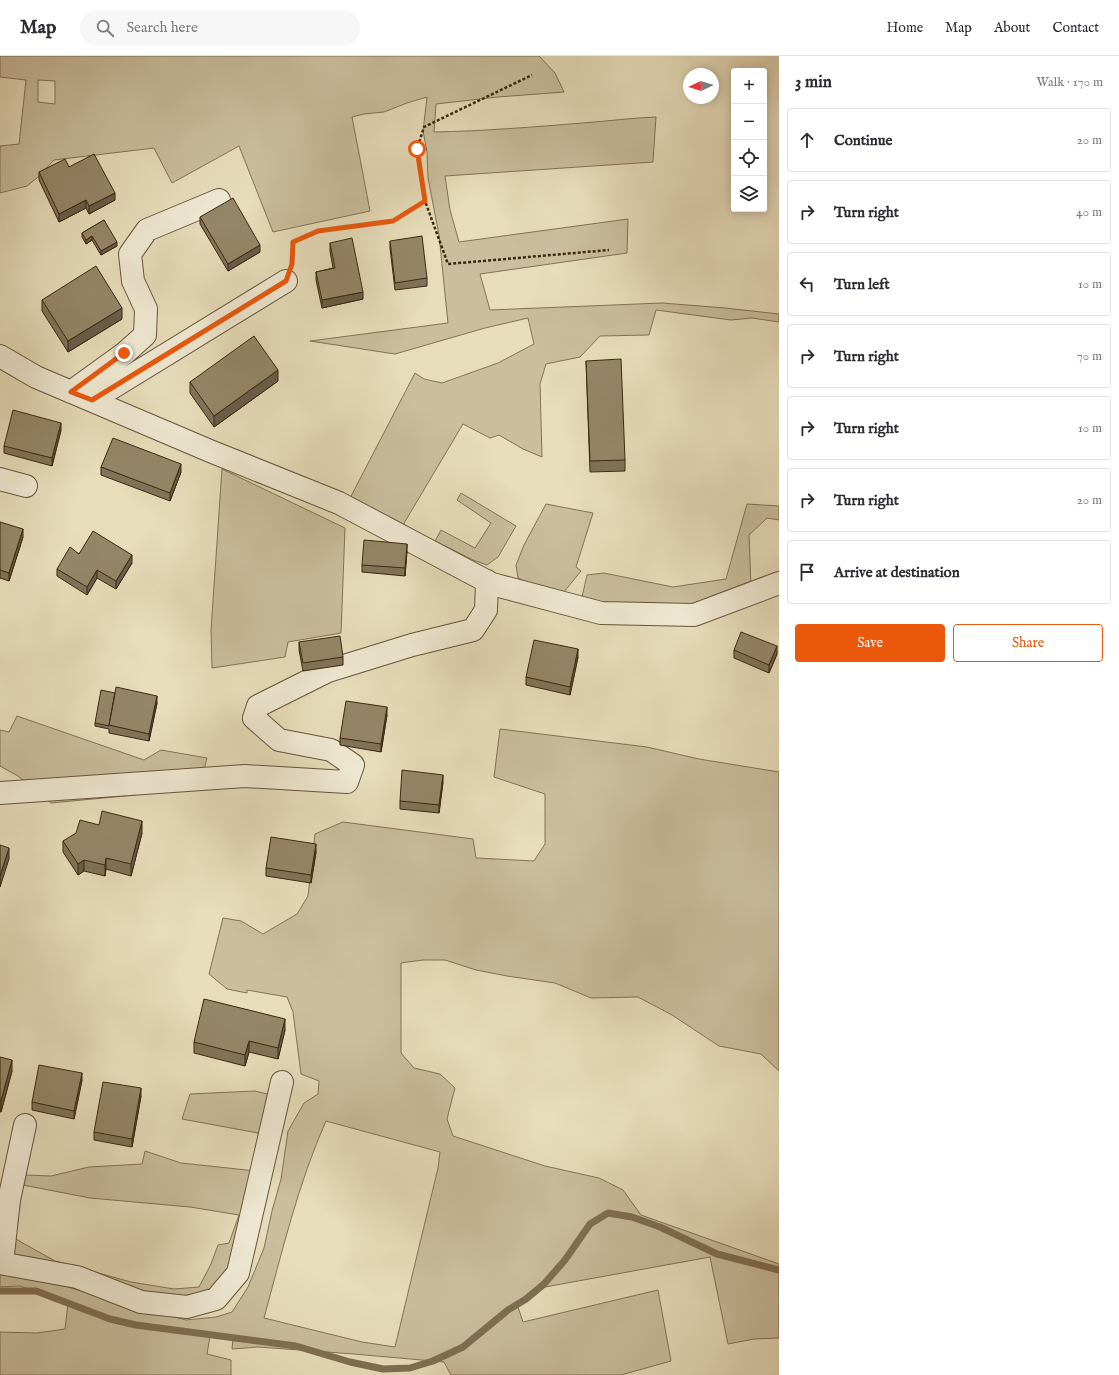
<!DOCTYPE html>
<html lang="en">
<head>
<meta charset="utf-8">
<style>
	body { margin:0; font-family:"IM FELL English",serif; background:#f7f7f7; color:#2b2b33 }
	.controls { position:absolute; right:12px; top:12px; display:grid; overflow:hidden; border-radius:4px; box-shadow:0 2px 10px #0003 }
	.controls button { width:36px; height:36px; display:grid; place-items:center; padding:0; border:0; border-bottom:1px solid #e1e1e2; background:#fff; color:#2b2b33; font:20px sans-serif }
	.compass { position:absolute; left:683px; top:12px; width:36px; height:36px; border-radius:50%; background:#fff; box-shadow:0 2px 10px #0003; rotate:266deg }
	.stop { position:absolute; width:12px; height:12px; margin:-9px; border:3px solid #ea580c; border-radius:50%; background:#fff }
	.stop.end { background:#ea580c; border-color:#fff; box-shadow:0 1px 4px #0008 }
	.list { margin:0; padding:0; list-style:none }
	h2 { display:flex; justify-content:space-between; align-items:center; height:52px; margin:0; padding:0 16px; font-size:17px }
	h2 small { font-size:13px; font-weight:400; color:#7c7c81 }
	.list li { display:grid; grid-template-columns:26px 1fr auto; gap:12px; align-items:center; box-sizing:border-box; height:64px; margin:0 8px 8px; padding:0 8px; border:1px solid #e1e1e2; border-radius:4px }
	.list b { display:block; font-size:15px; white-space:nowrap }
	.list em { font-size:13px; font-style:normal; color:#7c7c81 }
	.actions { display:flex; gap:8px; padding:12px 16px }
	.actions a { flex:1; padding:9px 0; border:1px solid #ea580c; border-radius:4px; text-align:center; font-size:14px; color:#ea580c }
	.actions .main { background:#ea580c; color:#fff }
	.icon { flex:none; width:22px; height:22px; fill:none; stroke:currentColor; stroke-width:2; stroke-linecap:round; stroke-linejoin:round }
	.map { position:relative; flex:none; width:779px; height:1319px; overflow:hidden }
	header { display:flex; align-items:center; gap:24px; box-sizing:border-box; height:56px; padding:0 20px; background:#fff; border-bottom:1px solid #e1e1e2 }
	header strong { font-size:19px }
	nav { display:flex; gap:22px; margin-inline-start:auto; font-size:14px }
	.search { width:280px; height:36px; background:#f7f7f7; display:flex; align-items:center; gap:10px; box-sizing:border-box; padding:0 14px; border-radius:22px; color:#7c7c81; font-size:15px }
	main { display:flex }
	aside { flex:1; background:#fff }
	.map>svg:first-child { display:block }
</style>
</head>
<body>
<header>
<strong>Map</strong>
<div class="search"><svg class="icon" aria-label="search" viewBox="0 0 24 24"><circle cx="10" cy="10" r="6"/><path d="M15 15l6 6"/></svg>Search here</div>
<nav><a>Home</a><a>Map</a><a>About</a><a>Contact</a></nav>
</header>
<main>
<div class="map">
<svg width="779" height="1319" viewBox="0 0 779 1319">
	<rect width="100%" height="100%" fill="#e7ddbb"/>
	<filter id="stains"><feTurbulence type="fractalNoise" baseFrequency=".005" numOctaves="4"/><feColorMatrix values="0 0 0 0 .2 0 0 0 0 .09 0 0 0 0 .02 0 0 0 .5 -.17"/></filter>
	<radialGradient id="worn" r=".72"><stop offset=".6" stop-color="#630" stop-opacity="0"/><stop offset="1" stop-color="#630" stop-opacity=".3"/></radialGradient>
	<!-- green -->
	<path fill="#cabe9e" stroke="#837257" fill-rule="evenodd" d="M0 0H539L555 17 564 36 498 41 436 48 434 76C484 75 533 71 583 67 608 65 631 62 656 61L653 106 445 120 450 154 459 186 628 163 627 197 480 218 490 254 662 247 725 252 779 258V266L752 262 731 264 656 254 649 279 600 280 580 301 546 308 540 328 542 401 523 393 499 379 490 382 463 368 403 469 348 446 415 317 424 323 442 327 498 307 534 288 528 262 485 272 395 298 310 285 448 267 439 179 428 122 427 96 423 75 427 41 407 47 384 56 364 58 352 61 370 155 273 176 239 90 172 127 154 92 54 104 37 122 27 130 0 137V90L19 88 26 24 0 21ZM38 24 55 25V48L38 46Z
		M222 413 345 472 341 577 288 586 285 601 212 612 211 574Z
		M461 437 516 470 498 501 487 509 473 504 435 485 441 474 475 492 491 467 457 444Z
		M546 448 593 457 576 511 581 515 564 536 529 527 518 522 516 509 524 489Z
		M747 448 779 450V464L767 462 749 479 751 531 705 545 667 554 612 552 582 541 587 519 604 517 673 531 726 523Z
		M17 660 144 704 161 694 207 702 202 722 135 739 51 747 18 720 0 710V674L9 676Z
		M500 673 647 691 699 703 779 716V1015L761 998 719 990 672 959 638 941 591 942 555 927 507 920 476 914 445 904H423L401 907V997L414 1012 440 1018 455 1032 447 1063 453 1080 545 1110 599 1122 623 1134 641 1159 779 1208V1282L754 1283 728 1288 710 1201 545 1231 518 1251 523 1266 658 1234 671 1305 621 1319H451L444 1306 354 1298 258 1291 232 1293 233 1283 210 1280 207 1298 231 1304V1319H0V1276L37 1277 65 1273 68 1247 20 1230 0 1231V1219L5 1218 39 1223 186 1264 216 1261 232 1256 248 1231 264 1192 272 1155 281 1123 288 1075 304 1047 318 1038 319 1025 301 1018 293 956 287 941 247 934V937L227 933 209 918 223 862 241 865 263 878 297 858 308 840 315 778 343 766 473 783 476 802 534 805 545 788V738L494 721ZM326 1065 440 1096 438 1112 395 1291 362 1286 264 1262C282 1196 298 1128 326 1065Z
		M255 1035 276 1040 235 1222 181 1253 14 1200 12 1181 55 1205 131 1226 174 1233 199 1231 211 1208 218 1189 229 1187 239 1159 190 1151 90 1142 23 1129 26 1119 51 1120 89 1111 142 1108 145 1095 181 1107 256 1115 261 1101 258 1077 182 1063 190 1038Z"/>
	<g fill="none" stroke-linecap="round" stroke-linejoin="round">
		<!-- stream -->
		<path stroke="#806f54" stroke-width="7" d="M0 1235H36L110 1263 136 1269 296 1290 350 1306 383 1313 410 1312 433 1305 463 1291 508 1254 526 1243 544 1228 565 1204 590 1168 608 1157 632 1161 660 1171 717 1198 779 1214"/>
		<defs>
			<path id="minor" d="M0 300 36 321 210 395 339 447 492 528 601 557 694 559 779 527
				M71 336 125 297 145 279 146 253 133 225 130 198 147 174 219 144
				M92 344 286 225
				M0 423 26 430
				M0 737 245 720 347 726 353 709 331 694 279 684 254 662 258 650 328 615 412 589 473 574 486 554 487 525
				M0 1207 77 1221 141 1246 187 1251 216 1243 238 1217 282 1026
				M2 1207 9 1144 25 1069"/>
		</defs>
		<!-- minor casing -->
		<use href="#minor" stroke="#67543b" stroke-width="24"/>
		<!-- path -->
		<path stroke="#3c2710" stroke-width="2.5" stroke-dasharray="3 2" stroke-linecap="butt" d="M425 145 417 93 424 71 532 19
			M292 203 293 186 318 175 393 165 425 145 448 208 609 194"/>
		<!-- minor -->
		<use href="#minor" stroke="#efe9d3" stroke-width="22"/>
	</g>
	<!-- wall -->
	<path fill="#80735a" stroke="#3c2710" d="M69 111 115 144 89 158 86 152 59 166 39 124V116Z
		M200 161 260 196 228 215 200 168Z
		M104 164 117 190 101 199 92 184 86 188 82 181V177Z
		M390 185 427 222V230L395 234 390 192Z
		M330 187 363 243 322 252 316 224V216L333 212 330 195Z
		M42 244 122 263 68 296 42 255Z
		M586 305 625 404V415L590 416Z
		M278 325 214 371 190 337V326Z
		M61 374 52 410 4 397V390Z
		M101 411 181 416 170 445 101 419Z
		M0 466 23 481 9 525 0 522Z
		M407 495 405 520 362 516V509Z
		M79 498 132 507 116 533 97 522 87 539 57 520V513Z
		M299 586 343 601V609L303 615 299 594Z
		M734 594 777 598 769 617 734 602Z
		M578 601 570 639 526 629V621Z
		M157 647 149 685 109 677V673L95 670V667Z
		M387 659 381 696 340 689V682Z
		M443 726 439 757 400 753V745Z
		M99 769 142 777 131 820 106 813 105 820 84 815 78 819 63 796V785Z
		M316 796 311 827 266 820V812Z
		M285 974 278 1003 249 996 245 1010 194 997V986Z
		M0 1001 12 1015 1 1056H0Z
		M82 1024 74 1063 32 1054V1046Z
		M141 1040 132 1091 94 1084V1076Z"/>
	<!-- shaded-wall -->
	<path fill="#685e4a" stroke="#3c2710" d="M115 137V144L89 158V150Z
		M86 144V152L59 166V158Z
		M92 180V184L86 188V184Z
		M117 186V190L101 199V195Z
		M260 189V196L228 215V208Z
		M363 236V243L322 252V244Z
		M122 252V263L68 296V285Z
		M278 314V325L214 371V360Z
		M61 367V374L52 410V402Z
		M181 408V416L170 445V437Z
		M23 473V481L9 525V517Z
		M407 488V495L405 520V512Z
		M132 499V507L116 533V525Z
		M97 514V522L87 539V531Z
		M777 590V598L769 617V609Z
		M578 593V601L570 639V631Z
		M157 640V647L149 685V678Z
		M387 651V659L381 696V688Z
		M443 719V726L439 757V749Z
		M142 765V777L131 820V808Z
		M316 788V796L311 827V819Z
		M9 792V803L0 831V820Z
		M106 802V813L105 820V809Z
		M84 804V815L78 819V808Z
		M285 963V974L278 1003V992Z
		M249 985V996L245 1010V999Z
		M12 1004V1015L1 1056V1045Z
		M82 1017V1024L74 1063V1055Z
		M141 1032V1040L132 1091V1083Z"/>
	<!-- building -->
	<path fill="#958669" stroke="#3c2710" d="M94 98 115 137 89 150 86 144 59 158 39 116 65 103 69 111Z
		M233 142 260 189 228 208 200 161Z
		M104 164 117 186 101 195 92 180 86 184 82 177Z
		M422 180 427 222 395 227 390 185Z
		M352 182 363 236 322 244 316 216 335 212 330 187Z
		M96 210 122 252 68 285 42 244Z
		M254 280 278 314 214 360 190 326Z
		M621 303 625 404 590 405 586 305Z
		M13 354 61 367 52 402 4 390Z
		M113 382 181 408 170 437 101 411Z
		M0 466 23 473 9 517 0 514Z
		M93 475 132 499 116 525 97 514 87 531 57 513 70 491 79 498Z
		M364 484 407 488 405 512 362 509Z
		M741 576 777 590 769 609 734 594Z
		M340 580 343 601 303 607 299 586Z
		M534 584 578 593 570 631 526 621Z
		M116 631 157 640 149 678 109 669Z
		M101 634 115 637 109 669V670L95 667Z
		M346 645 387 651 381 688 340 682Z
		M402 714 443 719 439 749 400 745Z
		M102 755 142 765 131 808 106 802 105 809 84 804 78 808 63 785 76 777 80 764 99 769Z
		M271 781 316 788 311 819 266 812Z
		M0 789 9 792 0 820Z
		M204 943 285 963 278 992 249 985 245 999 194 986Z
		M0 1001 12 1004 1 1045H0Z
		M39 1009 82 1017 74 1055 32 1046Z
		M103 1026 141 1032 132 1083 94 1076Z"/>
	<g fill="none" stroke-linecap="round" stroke-linejoin="round">
		<!-- route -->
		<path stroke="#ea580c" stroke-width="5" d="M124 297 71 336 92 344 286 225 292 208 293 186 318 175 393 165 425 145 417 93"/>
	</g>
	<rect width="100%" height="100%" filter="url(#stains)"/>
	<rect width="100%" height="100%" fill="url(#worn)"/>
</svg>
<div class="controls">
<button>+</button>
<button>−</button>
<button><svg class="icon" aria-label="locate" viewBox="0 0 24 24"><circle cx="12" cy="12" r="6"/><path d="M12 2v4M12 18v4M2 12h4M18 12h4"/></svg></button>
<button><svg class="icon" aria-label="layers" viewBox="0 0 24 24"><path d="M12 4l9 5-9 5-9-5zM3 14l9 5 9-5"/></svg></button>
</div>
<svg class="compass" viewBox="-18 -18 36 36"><path d="M0-13l5 13h-10z" fill="#e53935"/><path d="M0 13l5-13h-10z" fill="#7c7c81"/></svg>
<div class="stop" style="left:417px;top:93px"></div>
<div class="stop end" style="left:124px;top:297px"></div>
</div>
<aside>
<h2>3 min<small>Walk · 170 m</small></h2>
<ul class="list">
<li><svg class="icon" aria-label="ahead" viewBox="0 0 24 24"><path d="M12 20V5M6 11l6-6 6 6"/></svg><div><b>Continue</b></div><em>20 m</em></li>
<li><svg class="icon" aria-label="right" viewBox="0 0 24 24"><path d="M7 20v-9h11M14 6l5 5-5 5"/></svg><div><b>Turn right</b></div><em>40 m</em></li>
<li><svg class="icon" aria-label="left" viewBox="0 0 24 24"><path d="M17 20v-9H6M10 6l-5 5 5 5"/></svg><div><b>Turn left</b></div><em>10 m</em></li>
<li><svg class="icon" aria-label="right" viewBox="0 0 24 24"><path d="M7 20v-9h11M14 6l5 5-5 5"/></svg><div><b>Turn right</b></div><em>70 m</em></li>
<li><svg class="icon" aria-label="right" viewBox="0 0 24 24"><path d="M7 20v-9h11M14 6l5 5-5 5"/></svg><div><b>Turn right</b></div><em>10 m</em></li>
<li><svg class="icon" aria-label="right" viewBox="0 0 24 24"><path d="M7 20v-9h11M14 6l5 5-5 5"/></svg><div><b>Turn right</b></div><em>20 m</em></li>
<li><svg class="icon" aria-label="arrive" viewBox="0 0 24 24"><path d="M6 21V4h12l-3 4 3 4H6"/></svg><div><b>Arrive at destination</b></div></li>
</ul>
<div class="actions"><a class="main">Save</a><a>Share</a></div>
</aside>
</main>
</body>
</html>
